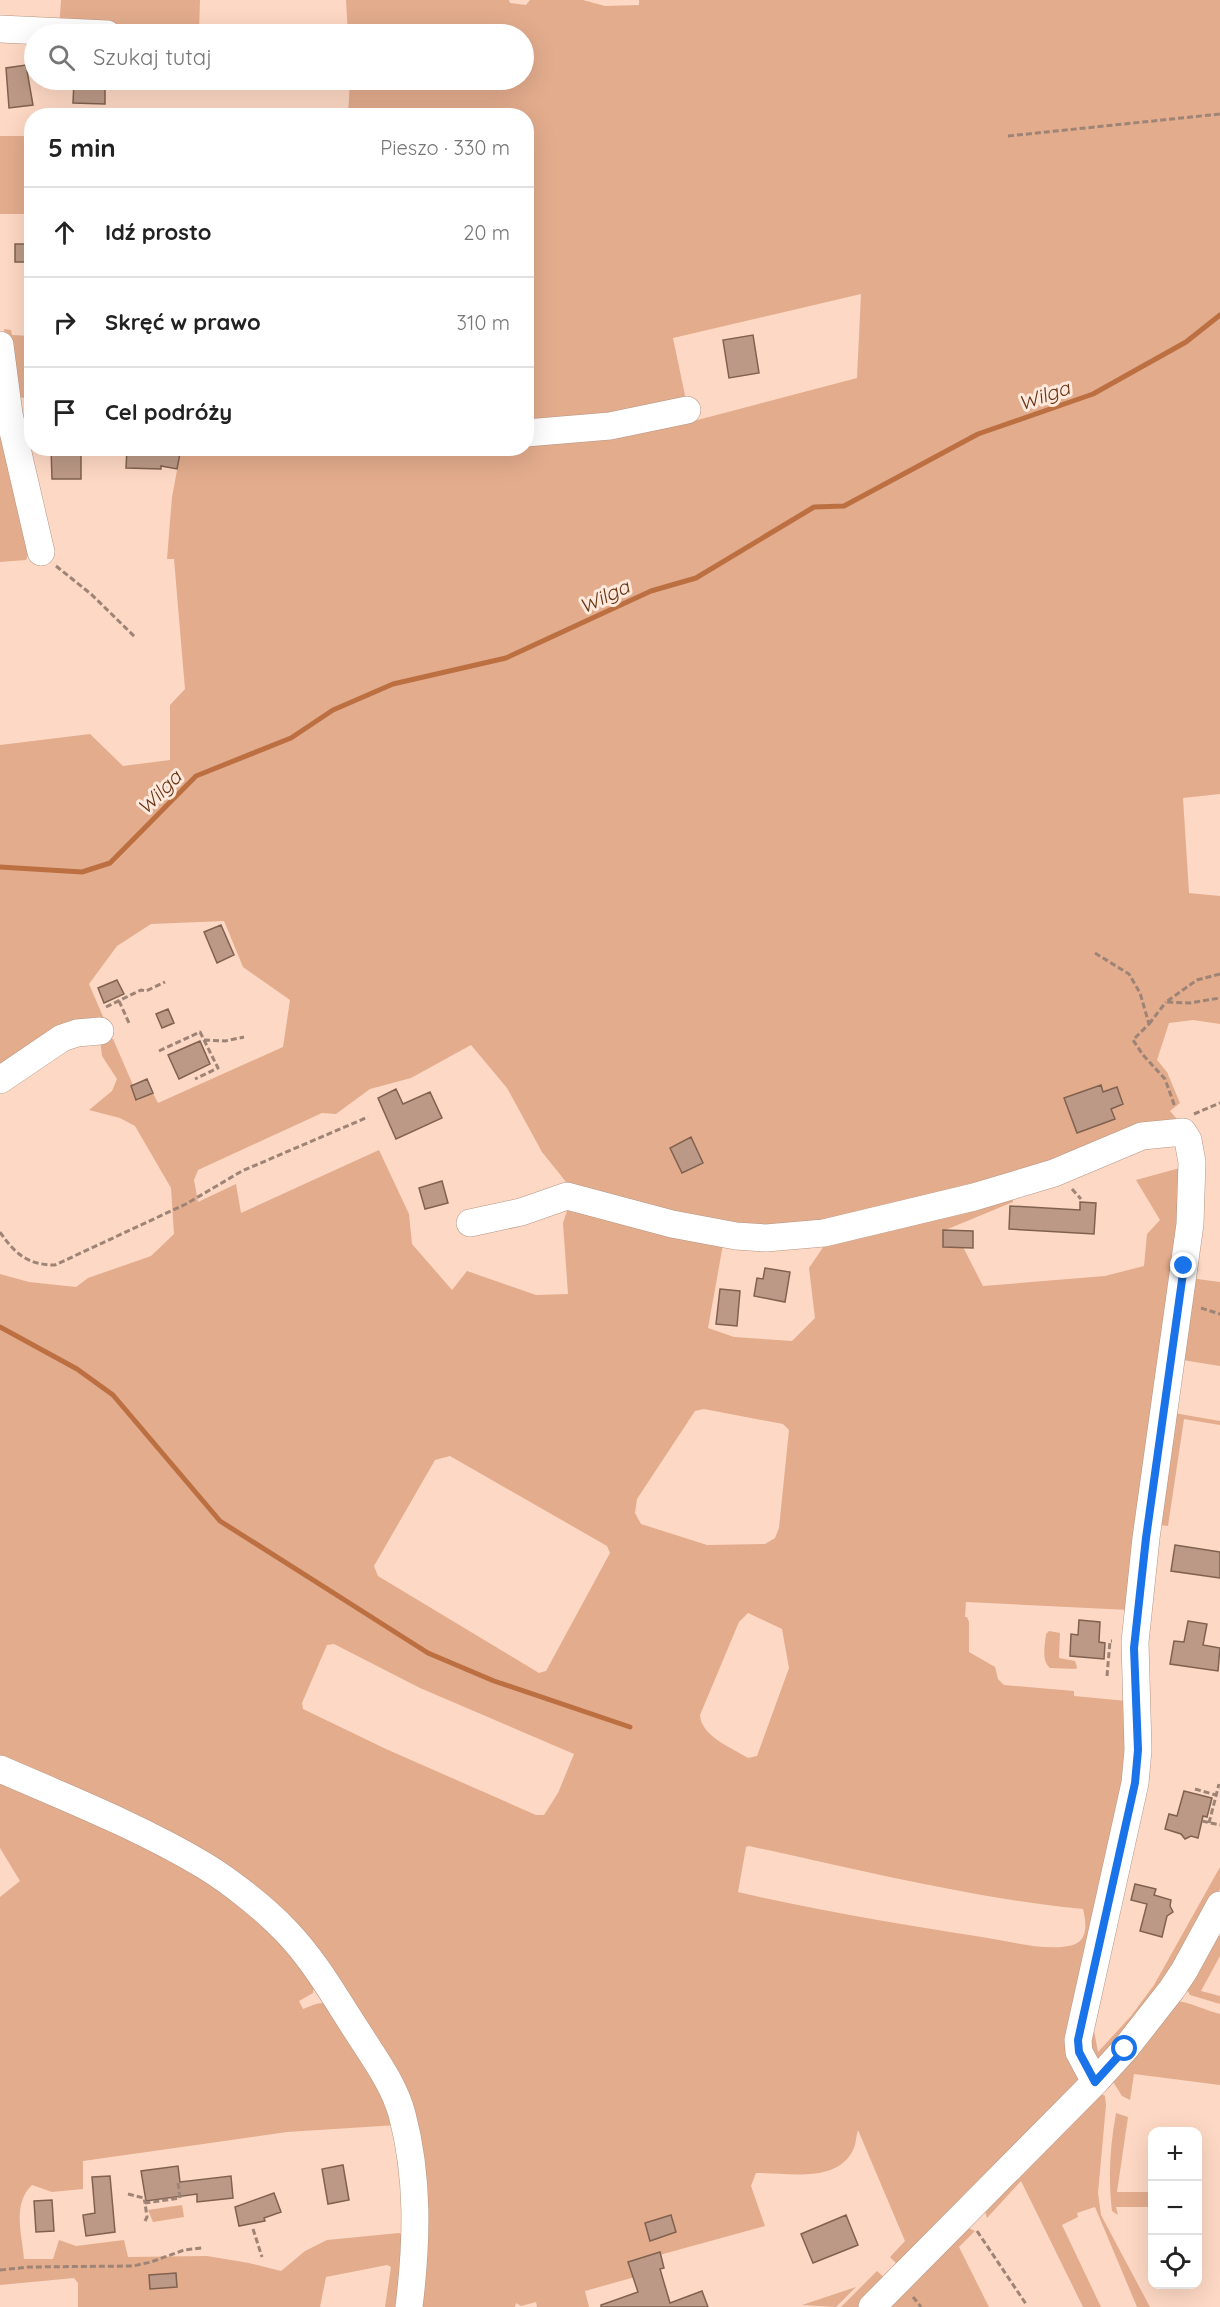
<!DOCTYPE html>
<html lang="pl">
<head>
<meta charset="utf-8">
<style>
	body { margin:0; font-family:Quicksand,sans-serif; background:#f2f2f2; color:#222 }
	.controls { position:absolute; right:18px; bottom:18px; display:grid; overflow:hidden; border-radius:12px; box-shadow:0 6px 24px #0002 }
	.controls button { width:54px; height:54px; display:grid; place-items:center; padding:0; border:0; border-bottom:2px solid #e0e0e0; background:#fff; color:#222; font:30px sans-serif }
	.stop { position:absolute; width:18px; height:18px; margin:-14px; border:4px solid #1a73e8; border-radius:50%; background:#fff }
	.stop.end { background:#1a73e8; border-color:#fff; box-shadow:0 2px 6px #0008 }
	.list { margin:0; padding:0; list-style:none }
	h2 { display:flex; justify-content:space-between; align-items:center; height:78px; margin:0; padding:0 24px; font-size:26px }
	h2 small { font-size:20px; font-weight:400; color:#767676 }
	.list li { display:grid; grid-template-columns:39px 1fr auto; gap:18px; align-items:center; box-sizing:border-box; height:90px; padding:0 24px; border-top:2px solid #e0e0e0 }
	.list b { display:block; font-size:22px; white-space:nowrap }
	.list em { font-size:20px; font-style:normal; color:#767676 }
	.icon { flex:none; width:33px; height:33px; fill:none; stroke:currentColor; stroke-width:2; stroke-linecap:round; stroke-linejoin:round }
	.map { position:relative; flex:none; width:1220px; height:2307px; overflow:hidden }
	.search { position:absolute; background:#fff; box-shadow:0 6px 24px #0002; left:24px; top:24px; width:510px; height:66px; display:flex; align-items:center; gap:15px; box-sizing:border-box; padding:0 21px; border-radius:33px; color:#767676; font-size:22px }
	.panel { position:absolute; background:#fff; box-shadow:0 6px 24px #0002; left:24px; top:108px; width:510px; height:348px; border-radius:24px }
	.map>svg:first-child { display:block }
</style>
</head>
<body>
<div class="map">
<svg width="1220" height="2307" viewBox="0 0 1220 2307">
	<rect width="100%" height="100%" fill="#fdd8c4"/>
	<!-- green -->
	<path fill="#e3ac8d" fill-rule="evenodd" d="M61 0H200L199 32 123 29V32L59 29Z
		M346 0H509L510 3 526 5 530 0H583L605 6 639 5V0H1220V794L1183 798 1189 893 1220 896V1024L1193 1020 1169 1023 1157 1060 1167 1072 1180 1103 1170 1111 1176 1118V1123L1173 1127 1143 1131 1053 1170 973 1195 811 1230 770 1233 722 1229 654 1215 575 1193 542 1152 507 1088 471 1045 411 1078 370 1089 336 1114 322 1113 198 1170 194 1180 198 1202 236 1184 241 1213 379 1150 409 1214 412 1244 452 1290 467 1271 536 1295 568 1294 563 1223 570 1202 653 1224 724 1239 708 1328 734 1337 792 1341 815 1318 809 1268 830 1237 1013 1191V1202L943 1231 944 1247H963L983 1286 1105 1276 1144 1266 1147 1234 1160 1220 1136 1180 1187 1166 1184 1226 1162 1369 1140 1550 1131 1651V1671L1128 1672 1129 1610 966 1602 965 1617H967L969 1622V1652L995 1667 998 1679 1004 1685 1074 1691V1696L1127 1701 1128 1684 1132 1686 1133 1731 1130 1787 1120 1842 1073 2037C1073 2043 1073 2051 1075 2057 1079 2068 1084 2073 1079 2085L901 2268 890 2257 905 2241 858 2130C856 2136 856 2143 854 2148 839 2184 787 2173 756 2173L751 2186 765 2226 645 2259 649 2273 585 2291 589 2307H537L536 2302 521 2306 516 2303 515 2307H417C428 2246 425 2163 407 2104 398 2070 377 2041 357 2013 338 1984 318 1955 295 1929 263 1894 209 1858 167 1834 115 1804 56 1785 0 1763V1274L29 1282 76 1287 88 1278 151 1256 174 1234 171 1188 135 1126 120 1118 89 1110 112 1091 117 1079 102 1056 100 1039 78 1040 58 1048 0 1086V1083C34 1061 69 1027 113 1039L133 1085 131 1087 137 1101 153 1093 158 1103 283 1047 290 1000 243 967 224 921 151 924 117 946 89 984 108 1028C58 1027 40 1048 0 1074V745L90 734 123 766 170 760V705L185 689 174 559H167L172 497 181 449 526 448 527 437C581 435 635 426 689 416L690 422 857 378 861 294 673 338 687 405 604 422 527 428 526 116 348 115 350 80H524V34H348ZM704 1409 783 1424 789 1430 779 1528 775 1538 765 1544 707 1545 641 1524 635 1513 637 1499 695 1411ZM450 1456 607 1546 610 1553 546 1671 539 1673 378 1576 374 1566 435 1460ZM748 1613 782 1629 789 1668 757 1756 748 1758C732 1748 701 1736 700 1715L739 1622ZM334 1644 420 1688 574 1754 558 1793 544 1815H536L386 1749 303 1709 302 1703 327 1645ZM749 1846C860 1870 970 1898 1083 1909 1086 1921 1089 1940 1073 1945 1047 1952 1009 1941 982 1937 901 1924 819 1911 738 1892L746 1847Z
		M0 136H31V214H0Z
		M4 329 11 330 12 335 31 336V399L11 396Z
		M0 391 32 545 26 560 0 562Z
		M1190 1278 1220 1282V1366L1176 1359Z
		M1168 1412 1220 1421V1425L1184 1419 1168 1526 1151 1524Z
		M1049 1631 1060 1633 1059 1658 1075 1661 1077 1667 1076 1669 1050 1668C1041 1660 1045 1645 1046 1634Z
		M0 1778 180 1860 281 1933 314 1985 313 1993 299 2001 303 2009C314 2005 323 1999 334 2007L397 2125 287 2132 83 2161V2189L52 2192 32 2185C12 2204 22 2234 24 2259H53L59 2240 76 2246 124 2240 128 2257 207 2256 249 2263 281 2271 305 2251 327 2240 399 2233 406 2237 401 2307H385L391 2267 387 2265 326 2277 320 2307H78V2283L74 2278 0 2285V1897L20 1881 0 1848Z
		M1220 1867V1889L1176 1971 1096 2065 1083 2024 1091 2015 1098 2052 1131 2016 1154 1985Z
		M1214 1936H1220V1956L1201 1991 1220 1996V2004L1190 1995 1187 1990Z
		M1176 2001C1186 2001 1208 2011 1220 2014V2085L1134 2074 1130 2100 1122 2096 1112 2080Z
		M1098 2092 1105 2096 1106 2105 1098 2193 1101 2215 1150 2307H1137L1095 2207 1077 2213 1078 2217 1062 2225 1101 2307H1083L1021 2181 987 2218 985 2211Z
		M1116 2113 1128 2117 1117 2192H1152V2207H1116L1118 2215 1112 2211C1108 2178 1110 2146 1116 2113Z
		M182 2205 184 2217 153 2222 148 2210Z
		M966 2227 975 2231 959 2247 989 2307H889Z
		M877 2271 888 2281 862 2307H841Z
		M856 2287 836 2307 802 2305Z"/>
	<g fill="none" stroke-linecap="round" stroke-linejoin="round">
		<!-- stream -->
		<path stroke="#bc7042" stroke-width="5" d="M0 867 82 872 110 863 196 776 291 738 333 710 393 684 506 658 651 591 696 578 814 507 844 506 978 434 1093 394 1186 342 1220 315
			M0 1327 77 1369 113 1395 220 1521 428 1653 494 1681 630 1727"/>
	</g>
	<!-- building -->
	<path fill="#bc9986" stroke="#80614f" stroke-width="1.5" d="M26 65 33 105 9 108 6 68Z
		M74 80H91V86L105 87V104L73 103Z
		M15 244H32V262H15Z
		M753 335 759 373 729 378 723 340Z
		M51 448H81V479H52Z
		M127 448H181L177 469 161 466V469L126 468Z
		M221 925 234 955 217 963 204 932Z
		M117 980 124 994 104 1003 98 988Z
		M168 1009 174 1023 162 1028 156 1014Z
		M200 1041 210 1064 179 1079 168 1055Z
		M147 1079 153 1093 136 1100 131 1086Z
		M1101 1085 1103 1092 1117 1087 1123 1104 1111 1109 1115 1119 1077 1133 1064 1098Z
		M396 1089 403 1104 430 1092 442 1118 396 1139 378 1098Z
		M691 1137 703 1163 682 1173 670 1148Z
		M442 1181 448 1203 425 1209 419 1188Z
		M1080 1202 1096 1203 1094 1234 1009 1229 1010 1206 1080 1210Z
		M943 1230 973 1231V1248L943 1247Z
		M765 1268 790 1272 785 1302 754 1296 757 1278 763 1279Z
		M720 1289 740 1291 737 1326 716 1324Z
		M1175 1545 1220 1552V1578L1171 1571Z
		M1079 1620 1100 1622 1099 1642 1105 1643 1104 1659 1070 1656 1071 1634 1078 1635Z
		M1188 1621 1207 1624 1203 1645 1220 1648 1218 1671 1170 1664 1174 1641 1184 1642Z
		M1184 1791 1212 1798 1207 1817 1203 1816 1198 1838 1191 1836 1185 1839 1181 1834 1165 1829 1169 1814 1177 1816Z
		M1135 1884 1156 1889 1154 1895 1171 1900 1170 1906 1173 1912 1167 1916 1162 1937 1140 1931 1147 1904 1131 1900Z
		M343 2165 349 2200 328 2204 322 2169Z
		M178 2166 180 2182 231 2176 233 2198 197 2202V2194L146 2201 141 2171Z
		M110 2176 115 2232 86 2236 83 2215 95 2213 92 2177Z
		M274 2193 281 2212 264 2218 265 2221 239 2226 235 2207Z
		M52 2200 54 2231 36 2232 34 2201Z
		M671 2215 676 2232 650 2241 645 2223Z
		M846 2215 858 2245 813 2263 801 2234Z
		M660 2252 664 2268 660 2269 670 2303 702 2291 708 2307H601V2305L638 2292 628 2262Z
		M176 2273 177 2287 150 2289 149 2275Z"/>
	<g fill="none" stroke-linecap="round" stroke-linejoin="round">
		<defs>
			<path id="minor" d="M0 29 107 34
				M0 345 9 414 41 552
				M526 433 610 426 687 410
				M0 1080 62 1038 77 1033 100 1031
				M470 1223 521 1212 567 1196 672 1224 736 1236 766 1238 824 1233 974 1197 1054 1173 1142 1136 1183 1132 1188 1140 1192 1162 1190 1224 1146 1538 1135 1642 1138 1750 1135 1783 1078 2040 1079 2052 1095 2082
				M0 1769C69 1799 140 1827 205 1866 231 1882 264 1908 286 1931 315 1961 336 1999 359 2034 375 2059 394 2085 402 2114 419 2178 417 2242 409 2307
				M872 2307 1095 2082 1125 2049 1172 1989 1184 1971 1220 1905"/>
		</defs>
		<!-- minor casing -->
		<use href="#minor" stroke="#b79582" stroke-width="28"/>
		<!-- path -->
		<path stroke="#9e8476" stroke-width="3" stroke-dasharray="6 3" stroke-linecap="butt" d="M1008 136 1220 114
			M56 566 91 594 135 637
			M1095 953 1129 974 1140 993 1149 1024 1133 1040 1143 1055 1165 1079 1175 1107
			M1220 974 1197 980 1166 1002 1190 1003 1220 998
			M119 1001 129 1023
			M106 1007 141 990 146 991 165 982
			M1149 1024 1166 1002
			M204 1040 225 1041 244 1037
			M159 1051 200 1032 218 1068 195 1079
			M1194 1114 1220 1103
			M1072 1189 1081 1199
			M0 1232C15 1254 28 1265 55 1265L186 1204 242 1171 368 1117
			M1201 1308 1220 1314
			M1107 1676 1110 1641H1112
			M1195 1789 1216 1795
			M1202 1821 1220 1825
			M1209 1823 1219 1784
			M128 2194 144 2198 145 2203
			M145 2221 147 2217 145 2203 180 2198 178 2183
			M253 2229 262 2257
			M977 2231 1026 2304
			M0 2270 29 2267 133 2266 151 2262 184 2250 202 2248
			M913 2297 921 2307"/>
		<!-- minor -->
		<use href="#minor" stroke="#fff" stroke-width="27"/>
	</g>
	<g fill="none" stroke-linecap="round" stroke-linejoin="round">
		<!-- route -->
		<path stroke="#1a73e8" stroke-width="8" d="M1125 2049 1095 2082 1079 2052 1078 2040 1135 1783 1138 1750 1134 1648 1146 1538 1184 1266"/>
	</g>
	<g text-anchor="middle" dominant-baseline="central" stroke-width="6" stroke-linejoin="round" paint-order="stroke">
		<!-- water labels -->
		<g font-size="20" font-style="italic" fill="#683413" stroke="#ffe8dc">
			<text transform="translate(1044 395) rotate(-19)">Wilga</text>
			<text transform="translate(604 596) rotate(-25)">Wilga</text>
			<text transform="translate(159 792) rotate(-45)">Wilga</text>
		</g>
	</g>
</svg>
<div class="controls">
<button>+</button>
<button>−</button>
<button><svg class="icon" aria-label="locate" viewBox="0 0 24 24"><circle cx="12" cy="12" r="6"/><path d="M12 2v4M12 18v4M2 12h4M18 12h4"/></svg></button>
</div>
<div class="stop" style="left:1125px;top:2049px"></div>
<div class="stop end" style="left:1184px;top:1266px"></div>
<div class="search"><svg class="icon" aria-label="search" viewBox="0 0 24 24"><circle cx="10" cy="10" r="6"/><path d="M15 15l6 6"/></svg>Szukaj tutaj</div>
<section class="panel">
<h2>5 min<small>Pieszo · 330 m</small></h2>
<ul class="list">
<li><svg class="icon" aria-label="ahead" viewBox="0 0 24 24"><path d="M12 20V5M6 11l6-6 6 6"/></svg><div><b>Idź prosto</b></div><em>20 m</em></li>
<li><svg class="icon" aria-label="right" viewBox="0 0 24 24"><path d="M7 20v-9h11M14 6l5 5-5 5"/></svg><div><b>Skręć w prawo</b></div><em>310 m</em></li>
<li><svg class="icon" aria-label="arrive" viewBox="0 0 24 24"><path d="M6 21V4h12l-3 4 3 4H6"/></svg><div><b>Cel podróży</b></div></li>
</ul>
</section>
</div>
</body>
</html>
